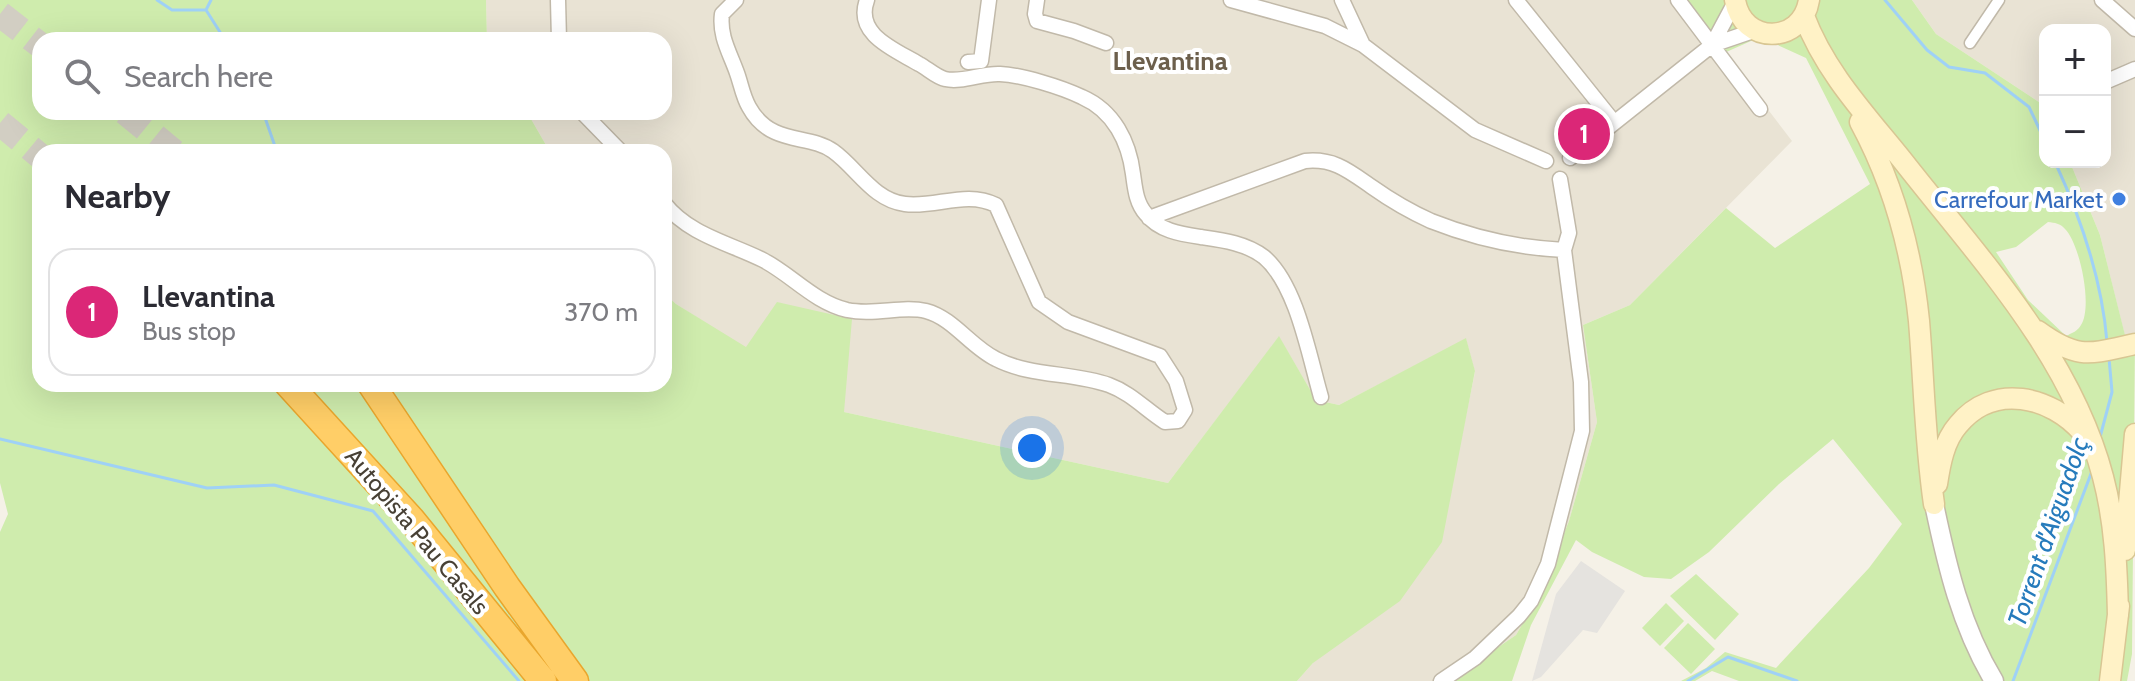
<!DOCTYPE html>
<html lang="en">
<head>
<meta charset="utf-8">
<style>
	body { margin:0; font-family:Cabin,sans-serif; background:#f2f2f3; color:#2b2b33 }
	.controls { position:absolute; right:24px; top:24px; display:grid; overflow:hidden; border-radius:16px; box-shadow:0 8px 32px #0002 }
	.controls button { width:72px; height:72px; display:grid; place-items:center; padding:0; border:0; border-bottom:2px solid #e1e1e2; background:#fff; color:#2b2b33; font:40px sans-serif }
	.you { position:absolute; left:1032px; top:448px; width:28px; height:28px; margin:-20px; border:6px solid #fff; border-radius:50%; background:#1a73e8; box-shadow:0 0 0 12px #1a73e833 }
	.badge { display:grid; place-items:center; width:52px; height:52px; border-radius:50%; background:#db2777; color:#fff; font-size:26px; font-weight:700 }
	.pin { position:absolute; translate:-50% -50%; border:4px solid #fff; box-shadow:0 2px 8px #0006 }
	.list { margin:0; padding:0; list-style:none }
	h2 { display:flex; justify-content:space-between; align-items:center; height:104px; margin:0; padding:0 32px; font-size:34px }
	h2 small { font-size:26px; font-weight:400; color:#7c7c81 }
	.list li { display:grid; grid-template-columns:52px 1fr auto; gap:24px; align-items:center; box-sizing:border-box; height:128px; margin:0 16px 16px; padding:0 16px; border:2px solid #e1e1e2; border-radius:24px }
	.list b { display:block; font-size:30px; white-space:nowrap }
	.list p { margin:0; font-size:26px; white-space:nowrap; color:#7c7c81 }
	.list em { font-size:26px; font-style:normal; color:#7c7c81 }
	.icon { flex:none; width:44px; height:44px; fill:none; stroke:currentColor; stroke-width:2; stroke-linecap:round; stroke-linejoin:round }
	.map { position:relative; flex:none; width:2135px; height:681px; overflow:hidden }
	.search { position:absolute; background:#fff; box-shadow:0 8px 32px #0002; left:32px; top:32px; width:640px; height:88px; display:flex; align-items:center; gap:20px; box-sizing:border-box; padding:0 28px; border-radius:24px; color:#7c7c81; font-size:30px }
	.panel { position:absolute; background:#fff; box-shadow:0 8px 32px #0002; left:32px; top:144px; width:640px; height:248px; border-radius:24px }
	.map>svg:first-child { display:block }
</style>
</head>
<body>
<div class="map">
<svg width="2135" height="681" viewBox="0 0 2135 681">
	<rect width="100%" height="100%" fill="#f5f1e7"/>
	<!-- residential -->
	<path fill="#e9e3d4" d="M486 0H1684L1792 141 1630 305 1583 325 1597 422 1569 521 1538 597 1516 635 1449 681H1297L1313 663 1462 435 1475 372 1466 339 1339 405 1316 400 1279 337 1168 483 844 412 676 304 664 293V152H550L527 112H664V40H487Z
		M1912 0H2135V340H2126L2100 235 2070 162H2105V30H2045V106L1936 34Z"/>
	<!-- green -->
	<path fill="#cfecad" fill-rule="evenodd" d="M0 0H486L487 40H40V112H527L550 152H40V384H664V293L676 304 746 347 777 302 852 319 844 412 1168 483 1279 336 1316 400 1339 405 1466 338 1475 371 1442 542 1400 601 1313 663 1297 681H0V532L8 514 0 483Z
		M1684 0H1912L1936 34 2045 106V162H2070L2100 235 2126 339 2135 340 2132 654 2127 681H1739L1712 671 1695 681H1681L1706 668 1725 652 1776 668 1869 568 1902 524 1833 439 1779 484 1709 552 1671 579 1644 577 1592 552 1576 540 1531 625 1512 681H1449L1516 635 1538 597 1569 521 1597 422 1583 325 1630 305 1726 208 1775 248 1870 184 1806 58 1771 42 1751 41 1724 53ZM2048 222C2055 223 2060 223 2065 229 2080 244 2093 307 2081 325 2078 331 2072 333 2066 336L2028 300 1996 252 2016 247Z
		M1696 574 1739 614 1715 640 1670 596Z
		M1666 603 1684 621 1660 646 1642 628Z
		M1688 623 1715 649 1691 674 1664 648Z"/>
	<!-- parking -->
	<path fill="#e5e3df" d="M1581 561 1625 591 1597 633 1583 630 1541 677 1532 681 1556 594Z"/>
	<g fill="none" stroke-linecap="round" stroke-linejoin="round">
		<!-- stream -->
		<path stroke="#9fd1f6" stroke-width="3" d="M157 0 172 10H206L225 40
			M1885 0 1927 50 1949 67 1985 73 2029 107 2045 141
			M206 10 211 0
			M263 112 277 152
			M2055 162C2081 218 2102 281 2107 342
			M0 439 207 488 274 485 373 511 519 681
			M2099 441 2112 392 2109 358
			M1688 681 1728 657 1797 681
			M2013 681 2092 471"/>
		<!-- motorway-tunnel -->
		<path stroke="#d2cec3" stroke-width="26" stroke-dasharray="26 13" stroke-linecap="butt" d="M0 14 40 45
			M125 112 174 152
			M0 123 40 156"/>
		<defs>
			<path id="pedestrian" d="M1970 43 1999 0"/>
			<path id="minor" d="M558 0 559 40
				M867 0C854 35 896 50 919 64 927 68 936 77 945 79 962 83 982 73 1000 74 1022 75 1061 87 1082 97 1114 111 1129 142 1133 174 1135 188 1136 203 1146 214 1159 231 1181 234 1201 237 1222 240 1246 243 1264 257 1297 285 1309 356 1321 397
				M1037 0 1035 14 1037 21 1074 31 1106 43
				M1231 0 1325 26 1363 45 1475 130 1546 161
				M1342 0 1363 45
				M1516 0 1613 121
				M1678 0 1760 109
				M2102 0 2135 29
				M1712 45 1735 2
				M968 62 981 61 989 0
				M2105 82 2135 69
				M582 112 621 152
				M1570 158 1712 45 1756 30
				M664 203C689 235 729 243 763 260 792 275 814 302 847 310 875 316 902 305 926 311 953 318 971 347 996 359 1031 377 1073 372 1109 385 1131 393 1146 410 1165 422L1178 421 1185 410 1176 381 1160 356 1068 322 1039 302 996 205C966 190 936 208 905 204 873 200 857 168 833 151 816 139 794 141 775 132 764 127 755 118 749 107 743 97 741 84 737 73 730 53 719 36 722 14L736 0
				M1149 218 1305 161C1334 158 1349 171 1372 187 1389 199 1411 212 1431 221 1474 238 1518 248 1564 250
				M1441 681 1475 658 1519 616 1531 601 1548 564 1582 431 1581 382 1564 250 1569 233 1560 179"/>
			<path id="tertiary" d="M1934 504C1947 566 1961 626 1994 681"/>
			<path id="secondary" d="M1735 0C1742 45 1802 45 1809 0
				M1804 16C1825 72 1866 115 1903 161 1979 258 2071 355 2103 477 2115 522 2117 569 2118 616
				M1860 122C1893 183 1912 252 1919 321 1924 382 1925 443 1934 504
				M2038 331C2078 360 2089 354 2135 344
				M1937 484C1940 464 1944 441 1958 425 1993 382 2051 396 2083 433
				M2125 550 2135 434
				M2110 681 2119 606"/>
			<path id="motorway" d="M288 384 411 519 543 681
				M371 384 507 587 575 681"/>
		</defs>
		<!-- pedestrian casing -->
		<use href="#pedestrian" stroke="#c1b9a9" stroke-width="13"/>
		<!-- minor casing -->
		<use href="#minor" stroke="#c1b9a9" stroke-width="17"/>
		<!-- tertiary casing -->
		<use href="#tertiary" stroke="#c1b9a9" stroke-width="21"/>
		<!-- secondary casing -->
		<use href="#secondary" stroke="#d8c693" stroke-width="23"/>
		<!-- motorway casing -->
		<use href="#motorway" stroke="#e9a62d" stroke-width="29"/>
		<!-- pedestrian -->
		<use href="#pedestrian" stroke="#fff" stroke-width="10"/>
		<!-- minor -->
		<use href="#minor" stroke="#fff" stroke-width="14"/>
		<!-- tertiary -->
		<use href="#tertiary" stroke="#fff" stroke-width="18"/>
		<!-- secondary -->
		<use href="#secondary" stroke="#fff2c6" stroke-width="20"/>
		<!-- motorway -->
		<use href="#motorway" stroke="#ffce67" stroke-width="26"/>
	</g>
	<!-- markers -->
	<circle fill="#3f7fe0" stroke="#fff" stroke-width="3" cx="2119" cy="199" r="8"/>
	<g text-anchor="middle" dominant-baseline="central" stroke-width="8" stroke-linejoin="round" paint-order="stroke">
		<!-- shop labels -->
		<g font-size="24" fill="#366cbe" stroke="#fff" text-anchor="end">
			<text x="2103" y="199">Carrefour Market</text>
		</g>
		<!-- street labels -->
		<g font-size="24" fill="#484135" stroke="#fff">
			<text transform="translate(417 531) rotate(50)">Autopista Pau Casals</text>
		</g>
		<!-- neighbourhood labels -->
		<g font-size="26" font-weight="bold" fill="#6c5f4c" stroke="#fff">
			<text x="1170" y="61">Llevantina</text>
		</g>
		<!-- water labels -->
		<g font-size="26" font-style="italic" fill="#267bbc" stroke="#fff">
			<text transform="translate(2048 532) rotate(-71)">Torrent d'Aiguadolç</text>
		</g>
	</g>
</svg>
<div class="controls">
<button>+</button>
<button>−</button>
</div>
<div class="you"></div>
<div class="pin badge" style="left:1584px;top:134px">1</div>
<div class="search"><svg class="icon" aria-label="search" viewBox="0 0 24 24"><circle cx="10" cy="10" r="6"/><path d="M15 15l6 6"/></svg>Search here</div>
<section class="panel">
<h2>Nearby<small></small></h2>
<ul class="list">
<li><span class="badge">1</span><div><b>Llevantina</b><p>Bus stop</p></div><em>370 m</em></li>
</ul>
</section>
</div>
</body>
</html>
